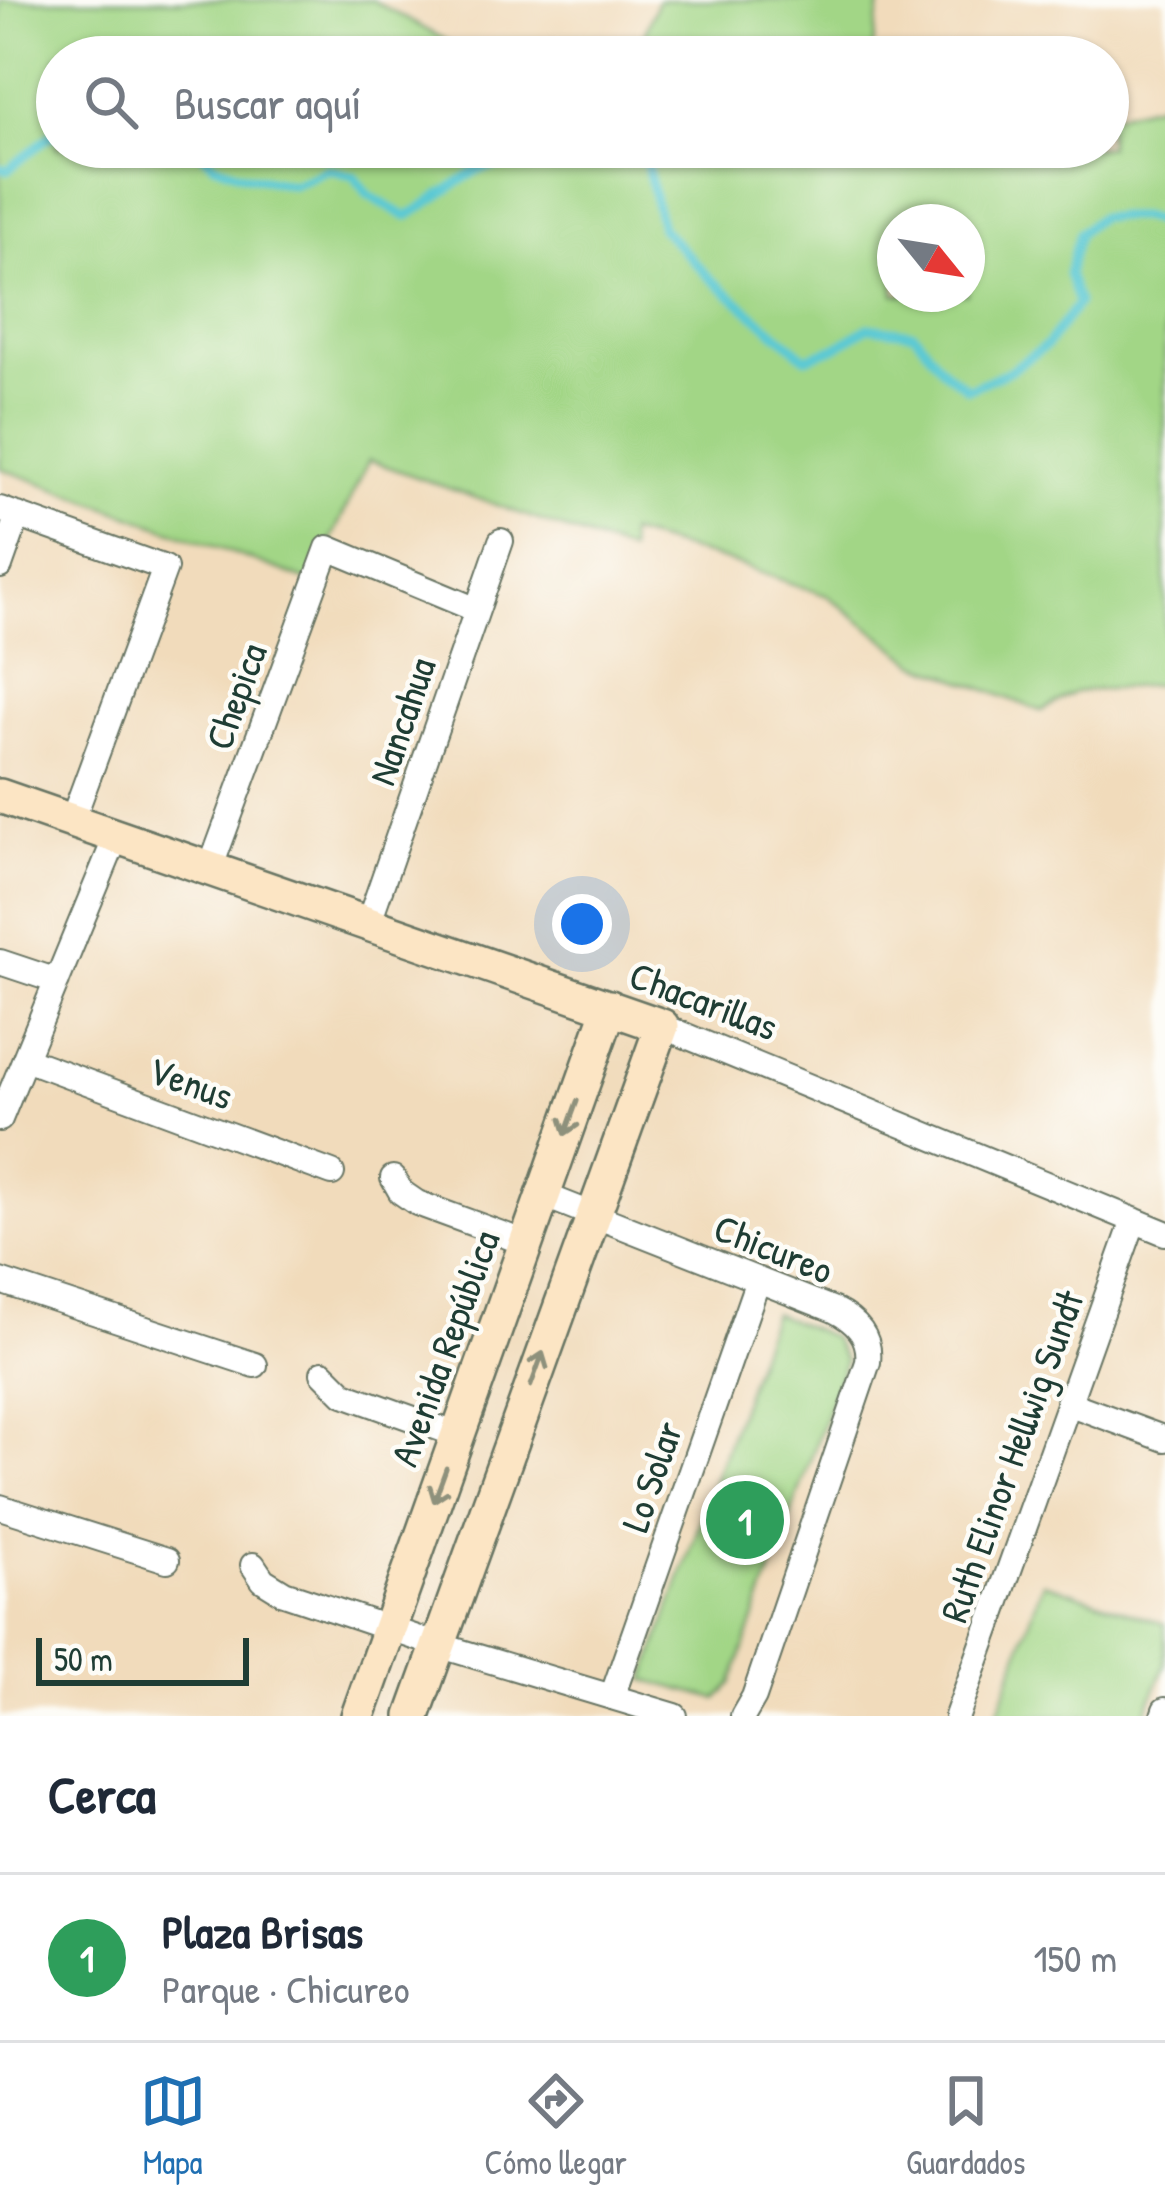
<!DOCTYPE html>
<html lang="es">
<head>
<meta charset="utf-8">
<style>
	body { margin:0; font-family:"Patrick Hand",sans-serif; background:#f2f2f3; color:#1f2937 }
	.compass { position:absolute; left:877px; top:204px; width:108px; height:108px; border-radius:50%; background:#fff; box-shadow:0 3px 9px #0004; rotate:120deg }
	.scale { position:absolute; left:36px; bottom:30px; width:213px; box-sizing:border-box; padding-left:12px; border:6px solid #1f3d34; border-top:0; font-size:33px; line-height:42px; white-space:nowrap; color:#1f3d34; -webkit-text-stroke:9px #fdfcf7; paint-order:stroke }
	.you { position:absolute; left:582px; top:924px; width:42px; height:42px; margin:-30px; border:9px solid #fff; border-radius:50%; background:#1a73e8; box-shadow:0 0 0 18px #1a73e833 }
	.badge { display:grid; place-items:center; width:78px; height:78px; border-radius:50%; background:#1f6fb2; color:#fff; font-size:39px; font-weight:700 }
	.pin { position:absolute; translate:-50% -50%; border:6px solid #fff; box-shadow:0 3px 12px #0006 }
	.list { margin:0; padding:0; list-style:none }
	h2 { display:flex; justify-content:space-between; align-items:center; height:156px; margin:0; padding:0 48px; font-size:51px }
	h2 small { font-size:39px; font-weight:400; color:#747a83 }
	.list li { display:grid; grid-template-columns:78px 1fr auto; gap:36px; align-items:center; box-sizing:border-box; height:168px; padding:0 48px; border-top:3px solid #e0e1e3 }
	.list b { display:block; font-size:45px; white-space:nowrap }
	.list p { margin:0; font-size:39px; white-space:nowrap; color:#747a83 }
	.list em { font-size:39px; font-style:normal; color:#747a83 }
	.icon { flex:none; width:66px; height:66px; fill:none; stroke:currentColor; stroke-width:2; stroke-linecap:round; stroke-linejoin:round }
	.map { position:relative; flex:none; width:1165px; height:1716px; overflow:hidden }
	.search { position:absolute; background:#fff; box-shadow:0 3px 9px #0004; left:36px; right:36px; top:36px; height:132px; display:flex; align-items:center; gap:30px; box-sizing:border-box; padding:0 42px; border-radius:66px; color:#747a83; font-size:45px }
	.sheet { height:324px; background:#fff }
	nav { display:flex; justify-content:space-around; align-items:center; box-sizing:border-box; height:168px; border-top:3px solid #e0e1e3; background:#fff; font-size:33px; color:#747a83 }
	nav a { display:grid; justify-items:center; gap:6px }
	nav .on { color:#1f6fb2 }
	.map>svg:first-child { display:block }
</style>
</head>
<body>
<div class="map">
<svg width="1165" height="1716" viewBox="0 0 1165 1716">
	<rect width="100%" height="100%" fill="#fdfcf7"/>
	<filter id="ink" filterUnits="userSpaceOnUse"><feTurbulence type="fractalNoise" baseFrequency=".00833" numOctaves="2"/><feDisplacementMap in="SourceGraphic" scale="24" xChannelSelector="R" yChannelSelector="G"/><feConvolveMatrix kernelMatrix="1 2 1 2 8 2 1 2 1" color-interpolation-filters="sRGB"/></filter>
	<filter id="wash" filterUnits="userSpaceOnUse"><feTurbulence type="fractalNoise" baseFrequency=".004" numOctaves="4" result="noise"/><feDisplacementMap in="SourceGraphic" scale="48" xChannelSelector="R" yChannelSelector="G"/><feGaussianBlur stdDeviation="2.7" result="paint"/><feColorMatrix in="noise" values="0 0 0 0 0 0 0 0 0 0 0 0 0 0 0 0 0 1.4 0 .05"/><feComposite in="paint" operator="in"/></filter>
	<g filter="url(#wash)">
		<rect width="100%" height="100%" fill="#f1dbbb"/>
		<!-- green -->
		<path fill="#a2d686" stroke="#608a5d" stroke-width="3" fill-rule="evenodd" d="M0 0H372L454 45 484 57H57V147H896L901 157 957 147H1108V116L1165 102V684L1075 692 1041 711 916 663 828 596 724 560 628 533 629 552 369 460 311 582 0 468ZM895 222H967V294H895Z
			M658 0H881L871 57H606L642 40Z
			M773 1313 832 1337 845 1361 732 1683 717 1699 645 1680Z
			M1043 1582 1165 1624V1665L1145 1716H997Z"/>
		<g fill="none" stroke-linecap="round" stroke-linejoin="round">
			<!-- stream -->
			<path stroke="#5cc9d4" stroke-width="9" d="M195 147 214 164 248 176 293 185 328 169 354 176 368 195 407 217 476 171 530 157 548 147
				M603 147 646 160 661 228 710 278 806 358 835 348 868 327 914 333 944 371 968 389 1009 371 1047 345 1078 303 1068 274 1079 233 1099 217H1140L1165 224
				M0 168 8 170 57 130"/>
		</g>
	</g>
	<g filter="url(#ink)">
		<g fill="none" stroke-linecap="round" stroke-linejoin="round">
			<defs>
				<path id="street" d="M0 509 165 568 72 821
					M0 566 18 515
					M210 869 328 548 477 610
					M368 924 501 541
					M0 962 57 981
					M662 1026 1165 1233
					M25 1059 332 1173
					M0 1119 116 837
					M393 1178 401 1192 417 1203 526 1243
					M543 1195 834 1310C856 1321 871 1336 868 1362L754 1697 743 1716
					M0 1281 255 1365
					M323 1373 344 1394 458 1435
					M1068 1403 1165 1439
					M0 1507 167 1560
					M253 1565 263 1580 284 1593 438 1645 675 1716
					M612 1697 758 1280
					M957 1716 1134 1220
					M1163 1716 1165 1710"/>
				<path id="secondary" d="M0 796 662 1026 413 1716
					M358 1716 610 1007"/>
			</defs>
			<!-- street casing -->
			<use href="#street" stroke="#687463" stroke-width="28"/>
			<!-- secondary casing -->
			<use href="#secondary" stroke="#687463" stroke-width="38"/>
			<!-- street -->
			<use href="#street" stroke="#fff" stroke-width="24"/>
			<!-- secondary -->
			<use href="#secondary" stroke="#fce5c4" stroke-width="33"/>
		</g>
		<!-- one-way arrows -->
		<defs><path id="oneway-shaft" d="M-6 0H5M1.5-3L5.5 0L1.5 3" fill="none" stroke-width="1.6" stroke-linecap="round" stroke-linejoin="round" transform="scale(3)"/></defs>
		<g stroke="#8e917c">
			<use href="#oneway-shaft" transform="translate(571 1118) rotate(110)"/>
			<use href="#oneway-shaft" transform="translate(537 1369) rotate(-70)"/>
			<use href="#oneway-shaft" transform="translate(440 1485) rotate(110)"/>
		</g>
	</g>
	<g text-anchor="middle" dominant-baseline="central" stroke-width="9" stroke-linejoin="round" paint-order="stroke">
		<!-- street labels -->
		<g font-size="39" fill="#1f3d34" stroke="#fdfcf7">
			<text transform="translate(235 696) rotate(-70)">Chepica</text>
			<text transform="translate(401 721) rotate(-71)">Nancahua</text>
			<text transform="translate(704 1000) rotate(21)">Chacarillas</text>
			<text transform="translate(191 1082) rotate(20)">Venus</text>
			<text transform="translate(774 1248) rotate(22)">Chicureo</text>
			<text transform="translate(444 1348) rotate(-70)">Avenida República</text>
			<text transform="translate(1011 1456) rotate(-70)">Ruth Elinor Hellwig Sundt</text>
			<text transform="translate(651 1476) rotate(-71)">Lo Solar</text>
		</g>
	</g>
</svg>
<svg class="compass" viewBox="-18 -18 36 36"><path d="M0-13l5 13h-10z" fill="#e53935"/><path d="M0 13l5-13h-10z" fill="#747a83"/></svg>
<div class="scale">50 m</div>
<div class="you"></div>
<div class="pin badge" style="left:745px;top:1520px;background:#2e9e5b">1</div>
<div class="search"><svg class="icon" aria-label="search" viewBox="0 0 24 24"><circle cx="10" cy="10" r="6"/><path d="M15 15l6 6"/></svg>Buscar aquí</div>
</div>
<section class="sheet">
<h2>Cerca<small></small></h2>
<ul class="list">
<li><span class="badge" style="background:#2e9e5b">1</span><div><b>Plaza Brisas</b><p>Parque · Chicureo</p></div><em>150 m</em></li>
</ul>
</section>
<nav>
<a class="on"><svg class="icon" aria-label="map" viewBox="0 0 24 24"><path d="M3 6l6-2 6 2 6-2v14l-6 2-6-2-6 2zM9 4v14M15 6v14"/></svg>Mapa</a>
<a><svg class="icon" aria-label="directions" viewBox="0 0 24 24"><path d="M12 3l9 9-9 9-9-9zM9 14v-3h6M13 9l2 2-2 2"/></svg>Cómo llegar</a>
<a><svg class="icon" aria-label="saved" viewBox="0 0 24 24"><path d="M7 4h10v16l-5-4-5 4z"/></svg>Guardados</a>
</nav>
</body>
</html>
